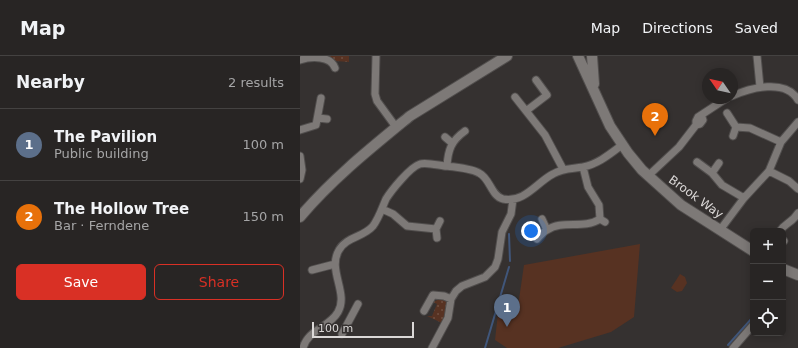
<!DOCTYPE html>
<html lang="en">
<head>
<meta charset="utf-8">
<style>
	body { margin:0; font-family:"DejaVu Sans",sans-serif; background:#343131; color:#f1f3f6 }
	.controls { position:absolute; right:12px; bottom:12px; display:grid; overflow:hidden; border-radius:6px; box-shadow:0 2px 10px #0003 }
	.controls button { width:36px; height:36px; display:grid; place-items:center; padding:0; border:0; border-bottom:1px solid #444241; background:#282524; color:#f1f3f6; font:20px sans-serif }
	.compass { position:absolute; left:402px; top:12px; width:36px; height:36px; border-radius:50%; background:#282524; box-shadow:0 2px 10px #0003; rotate:304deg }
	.scale { position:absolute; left:12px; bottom:10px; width:102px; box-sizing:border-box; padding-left:4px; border:2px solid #dbd8d7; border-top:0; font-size:11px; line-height:14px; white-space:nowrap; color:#dbd8d7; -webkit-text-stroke:3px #353130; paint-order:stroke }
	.you { position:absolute; left:231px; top:175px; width:14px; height:14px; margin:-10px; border:3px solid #fff; border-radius:50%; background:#1a73e8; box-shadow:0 0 0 6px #1a73e833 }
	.badge { display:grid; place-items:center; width:26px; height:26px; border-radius:50%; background:#d93025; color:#fff; font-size:13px; font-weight:700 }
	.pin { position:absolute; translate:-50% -33px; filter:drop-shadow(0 1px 2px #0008) }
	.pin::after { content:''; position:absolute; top:21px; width:14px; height:12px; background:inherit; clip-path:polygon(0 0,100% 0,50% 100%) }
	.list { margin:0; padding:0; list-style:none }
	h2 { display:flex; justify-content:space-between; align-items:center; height:52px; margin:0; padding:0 16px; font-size:17px }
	h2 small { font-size:13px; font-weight:400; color:#a5a5a6 }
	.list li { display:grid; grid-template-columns:26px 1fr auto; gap:12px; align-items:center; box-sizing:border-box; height:72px; padding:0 16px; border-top:1px solid #444241 }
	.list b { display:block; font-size:15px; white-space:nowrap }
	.list p { margin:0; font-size:13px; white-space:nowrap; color:#a5a5a6 }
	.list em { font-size:13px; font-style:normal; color:#a5a5a6 }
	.actions { display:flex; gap:8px; padding:12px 16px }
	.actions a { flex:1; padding:9px 0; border:1px solid #d93025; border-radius:6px; text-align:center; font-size:14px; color:#d93025 }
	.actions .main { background:#d93025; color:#fff }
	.icon { flex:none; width:22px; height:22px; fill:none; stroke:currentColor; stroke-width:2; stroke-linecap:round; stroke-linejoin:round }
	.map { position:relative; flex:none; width:498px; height:292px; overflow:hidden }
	header { display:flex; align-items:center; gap:24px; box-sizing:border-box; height:56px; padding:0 20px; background:#282524; border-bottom:1px solid #444241 }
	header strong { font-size:19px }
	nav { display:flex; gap:22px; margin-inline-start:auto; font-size:14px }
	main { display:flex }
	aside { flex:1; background:#282524 }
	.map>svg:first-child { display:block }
</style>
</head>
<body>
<header>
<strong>Map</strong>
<nav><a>Map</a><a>Directions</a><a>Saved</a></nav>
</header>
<main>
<aside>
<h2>Nearby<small>2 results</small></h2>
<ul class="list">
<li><span class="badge" style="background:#5c6f8a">1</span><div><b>The Pavilion</b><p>Public building</p></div><em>100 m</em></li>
<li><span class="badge" style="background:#e8710a">2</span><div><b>The Hollow Tree</b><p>Bar · Ferndene</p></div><em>150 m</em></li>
</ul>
<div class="actions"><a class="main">Save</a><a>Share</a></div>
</aside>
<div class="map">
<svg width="498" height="292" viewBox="0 0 498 292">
	<defs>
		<pattern id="grass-dots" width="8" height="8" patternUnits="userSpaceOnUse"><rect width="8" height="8" fill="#573222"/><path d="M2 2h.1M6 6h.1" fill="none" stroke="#6f4f41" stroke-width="1.8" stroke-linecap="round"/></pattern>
	</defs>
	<rect width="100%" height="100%" fill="#353130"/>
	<!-- grass -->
	<path fill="url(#grass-dots)" d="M28 0H49V6L35 5Z
		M140 243 147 245C148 253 146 260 142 267L127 260H132L137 248 133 246Z"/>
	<!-- park -->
	<path fill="#573222" d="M340 188 334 261 311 276 258 292H207L195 284 198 257H217L224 209Z
		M380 218 385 221 387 227 382 235 377 236 371 232Z"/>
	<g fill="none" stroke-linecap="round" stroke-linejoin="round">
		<!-- stream -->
		<path stroke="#40567a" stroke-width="2" d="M209 178 210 205
			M428 289 453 261
			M185 292 209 211"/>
		<defs>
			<path id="street" d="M76 0 75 38 77 45 96 71
				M457 0 460 31
				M0 4C12 0 31 0 35 12
				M432 40C450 32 486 22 498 44
				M215 41 245 79 263 113
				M226 55 247 39 236 24
				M427 57 436 71 450 72 481 86
				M18 62 27 63
				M396 69V65L398 61 427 42
				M0 74 16 69 21 42
				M433 80 436 71
				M145 81 152 87
				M0 100 2 114 0 123
				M397 106 412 117 422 129 444 142
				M147 110C148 94 151 85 165 75
				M283 111 288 131 299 149 300 163 305 166
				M469 115 489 125 498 133
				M412 117 419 107
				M348 120 379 91 396 69 400 68 403 64 402 61
				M82 153 93 158 107 170 136 173
				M242 163 247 174
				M420 174 444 142 469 115 481 86 498 66
				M480 175C485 167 492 167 498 157
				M137 182 136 173 140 165
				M237 183C240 180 243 176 247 174 263 163 283 174 300 163
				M483 184 484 185
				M12 214 35 208
				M124 255 133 239 144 240 151 243
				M42 278 58 248
				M3 292C8 273 29 272 38 256 49 237 27 214 39 194 46 181 64 181 73 170 79 162 82 152 86 143 91 135 110 111 120 108 126 106 137 109 144 110 154 111 170 112 179 117 190 122 191 140 203 143 225 147 237 126 253 118 263 112 272 113 283 111 298 108 310 98 322 89
				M132 292 148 262 151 243 156 235 162 230 185 221 195 211 198 203 202 176 211 158 213 143
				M433 292 453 269"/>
			<path id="secondary" d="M278 0 310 70 328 97 342 114 381 149 453 195
				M292 0 294 28
				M0 161C32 123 71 92 110 60L207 0
				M483 213 498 219"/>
		</defs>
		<!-- street casing -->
		<use href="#street" stroke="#514e4d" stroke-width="9"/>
		<!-- secondary casing -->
		<use href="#secondary" stroke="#514e4d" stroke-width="12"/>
		<!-- street -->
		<use href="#street" stroke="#7d7977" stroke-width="7"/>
		<!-- secondary -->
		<use href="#secondary" stroke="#7d7977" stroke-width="10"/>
	</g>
	<g text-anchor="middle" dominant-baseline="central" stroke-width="3.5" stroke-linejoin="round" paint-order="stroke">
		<!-- street labels -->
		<g font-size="12" fill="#dbd8d7" stroke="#353130">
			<text transform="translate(396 141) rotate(36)">Brook Way</text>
		</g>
	</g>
</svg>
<div class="controls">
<button>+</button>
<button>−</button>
<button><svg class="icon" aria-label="locate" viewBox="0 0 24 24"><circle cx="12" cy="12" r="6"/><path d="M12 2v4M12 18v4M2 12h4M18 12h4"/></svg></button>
</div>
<svg class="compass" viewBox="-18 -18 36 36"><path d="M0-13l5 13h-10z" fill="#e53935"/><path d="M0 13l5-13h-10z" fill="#a5a5a6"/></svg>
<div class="scale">100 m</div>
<div class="you"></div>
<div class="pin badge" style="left:207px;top:271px;background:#5c6f8a">1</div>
<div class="pin badge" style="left:355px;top:80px;background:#e8710a">2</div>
</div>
</main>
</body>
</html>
